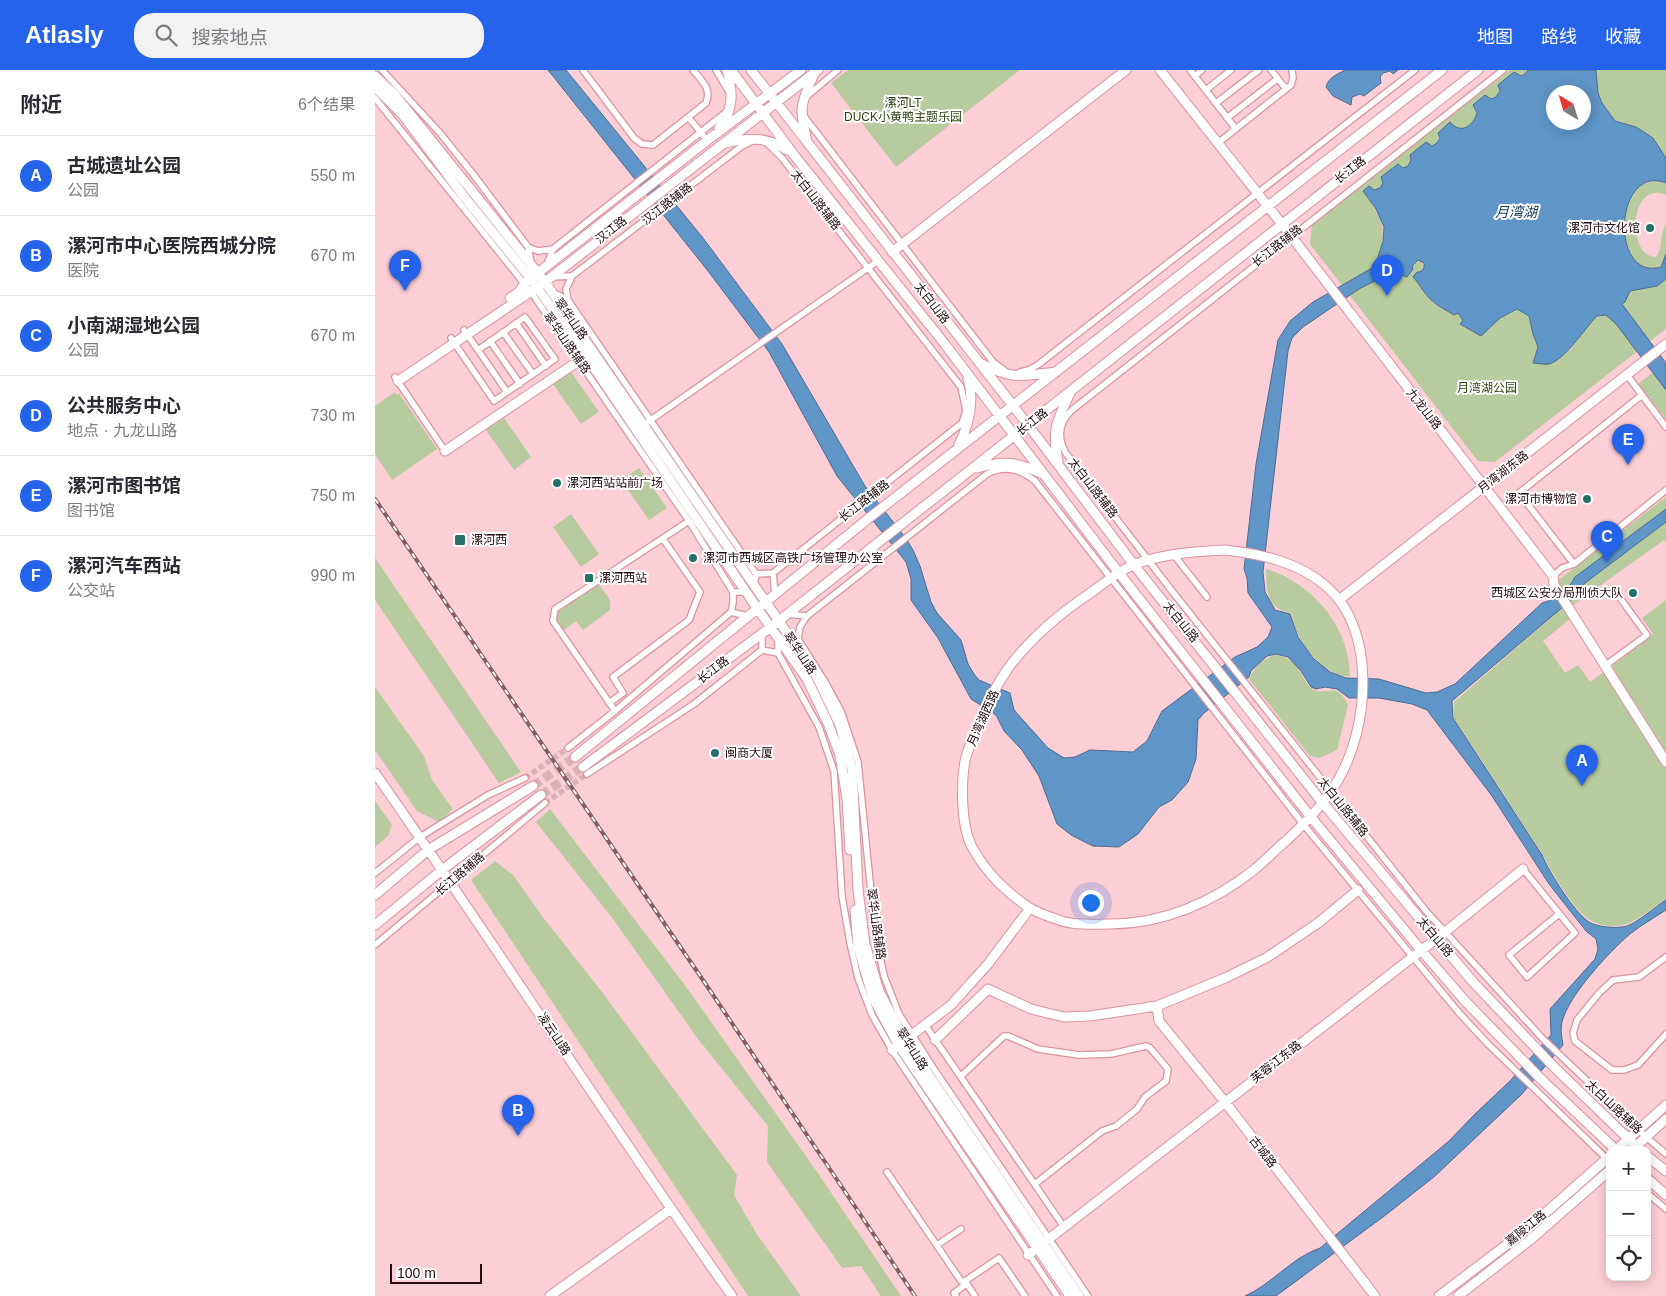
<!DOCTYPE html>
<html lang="zh">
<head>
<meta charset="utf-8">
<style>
	body { margin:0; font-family:Helvetica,"Noto Sans SC",sans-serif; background:#f2f2f3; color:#2b2b33 }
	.controls { position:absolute; right:15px; bottom:15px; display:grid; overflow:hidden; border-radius:10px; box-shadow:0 2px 12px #0003 }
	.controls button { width:45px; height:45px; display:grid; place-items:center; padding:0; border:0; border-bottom:1px solid #e1e1e2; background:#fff; color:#2b2b33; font:25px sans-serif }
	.compass { position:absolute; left:1171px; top:15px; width:45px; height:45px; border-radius:50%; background:#fff; box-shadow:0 2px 12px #0003; rotate:322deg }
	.scale { position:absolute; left:15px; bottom:12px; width:92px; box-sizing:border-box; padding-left:5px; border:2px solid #260c12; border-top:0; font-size:14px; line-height:18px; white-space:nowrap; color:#260c12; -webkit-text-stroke:4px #fdfdfd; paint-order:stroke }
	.you { position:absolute; left:715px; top:832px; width:18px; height:18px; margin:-12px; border:4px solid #fff; border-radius:50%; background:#1a73e8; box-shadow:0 0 0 8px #1a73e833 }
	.badge { display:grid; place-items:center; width:32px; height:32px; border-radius:50%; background:#2563eb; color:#fff; font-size:16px; font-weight:700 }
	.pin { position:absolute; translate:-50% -41px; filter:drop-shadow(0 1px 2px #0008) }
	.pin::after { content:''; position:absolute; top:26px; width:18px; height:15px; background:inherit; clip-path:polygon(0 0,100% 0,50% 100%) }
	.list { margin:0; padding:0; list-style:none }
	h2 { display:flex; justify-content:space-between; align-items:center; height:65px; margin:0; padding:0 20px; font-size:21px }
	h2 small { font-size:16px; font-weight:400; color:#7c7c81 }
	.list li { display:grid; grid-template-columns:32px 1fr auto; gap:15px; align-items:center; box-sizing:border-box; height:80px; padding:0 20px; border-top:1px solid #e1e1e2 }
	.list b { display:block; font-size:19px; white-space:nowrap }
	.list p { margin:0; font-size:16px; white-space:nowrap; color:#7c7c81 }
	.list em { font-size:16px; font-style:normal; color:#7c7c81 }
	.icon { flex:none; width:28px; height:28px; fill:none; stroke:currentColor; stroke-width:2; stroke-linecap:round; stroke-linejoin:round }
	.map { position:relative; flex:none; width:1291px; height:1226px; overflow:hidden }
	header { display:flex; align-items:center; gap:30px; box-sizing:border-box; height:70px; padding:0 25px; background:#2563eb; color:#fff }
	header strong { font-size:24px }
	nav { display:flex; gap:28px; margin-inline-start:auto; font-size:18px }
	.search { width:350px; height:45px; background:#f2f2f3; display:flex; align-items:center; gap:12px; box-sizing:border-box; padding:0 18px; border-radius:20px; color:#7c7c81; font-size:19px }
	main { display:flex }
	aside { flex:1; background:#fff }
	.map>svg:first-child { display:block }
</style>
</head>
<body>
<header>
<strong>Atlasly</strong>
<div class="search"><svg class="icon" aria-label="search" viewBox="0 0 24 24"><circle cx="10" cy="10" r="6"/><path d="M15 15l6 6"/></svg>搜索地点</div>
<nav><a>地图</a><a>路线</a><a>收藏</a></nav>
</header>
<main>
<aside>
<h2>附近<small>6个结果</small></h2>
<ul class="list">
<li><span class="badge">A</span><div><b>古城遗址公园</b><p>公园</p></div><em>550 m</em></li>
<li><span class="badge">B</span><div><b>漯河市中心医院西城分院</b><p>医院</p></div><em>670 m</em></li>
<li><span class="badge">C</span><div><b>小南湖湿地公园</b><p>公园</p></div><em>670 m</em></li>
<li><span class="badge">D</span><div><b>公共服务中心</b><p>地点 · 九龙山路</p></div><em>730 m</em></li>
<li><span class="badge">E</span><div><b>漯河市图书馆</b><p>图书馆</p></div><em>750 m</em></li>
<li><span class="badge">F</span><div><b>漯河汽车西站</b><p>公交站</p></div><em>990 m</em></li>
</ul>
</aside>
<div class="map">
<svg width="1291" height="1226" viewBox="0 0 1291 1226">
	<rect width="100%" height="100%" fill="#fcced5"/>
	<!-- green -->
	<path fill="#b7cb9f" d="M473 0H645L521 97 456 13Z
		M1135 0H1153L1148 6 1141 5 1123 16 1125 23C1121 28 1118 30 1112 27L1098 35 1102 43C1098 56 1086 65 1076 53L1065 65 1062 73 1057 76 1051 73 1036 87C1037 93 1034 97 1028 98L1022 95 1006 108 1008 113 1005 118 988 121C1005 148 1014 154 1003 187L1038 199 1037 196 1040 191H1047L1049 199 1039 207 1047 218 1083 242 1088 250 1085 253 1106 266 1125 248 1142 239 1154 246 1158 264 1163 277 1158 293 1195 280 1205 264 1222 246C1238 244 1249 234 1255 220L1282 216 1291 209V259L1120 392 1103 391 935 174 937 154Z
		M1221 0H1291V88L1261 57 1240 51 1227 33 1223 23Z
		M1284 111 1291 113V125C1254 109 1251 187 1281 187 1289 177 1283 166 1291 154V184L1286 197C1245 209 1240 139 1262 118 1268 112 1276 112 1284 111Z
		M1291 292V349L1263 314Z
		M196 302 224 342 206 354 178 314Z
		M20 322 22 325 24 323 62 379 17 410 0 384V336Z
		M129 348 156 387 139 400 111 360Z
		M264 398 292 438 274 450 246 410Z
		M1291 427V472L1289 470 1197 536 1181 512Z
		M196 444 224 484 206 497 178 457Z
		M0 488 146 702 124 713 0 530Z
		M891 499C928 509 964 545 972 583 974 591 974 599 975 606 956 609 931 581 924 566 920 559 919 551 916 543 911 542 904 540 901 537 890 529 892 511 891 499Z
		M223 513 235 530V540L208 560 201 551 188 561 181 550V542Z
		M1291 530V829C1279 837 1266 848 1252 854 1242 858 1223 856 1215 850 1199 840 1176 802 1168 785L1079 648V632L1188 537 1196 548 1168 571 1190 603 1203 595 1215 612 1236 597 1278 564 1267 548Z
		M901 584C917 589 922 596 930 610 932 613 934 617 937 619 953 627 961 610 973 635L962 680 944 688 935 686 874 609C879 597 890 588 901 584Z
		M0 617 49 686 57 710 78 739 64 752 42 741 0 680Z
		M0 731 17 755 13 766 0 777Z
		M175 739 312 918 440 1099 526 1226H506L486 1196 467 1198 392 1092 393 1056 323 969 238 849 161 752Z
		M120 791 138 805 167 846 227 922 362 1105 359 1125 381 1163 426 1226H373L96 810Z"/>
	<!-- water -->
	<path fill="#5f95c7" stroke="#4e6c91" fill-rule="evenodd" d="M173 0H191L328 168 407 274 490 416 530 467 538 480 545 496 556 532 562 543 586 570 593 594 599 604 604 610 635 623 639 640 673 678 689 688 700 687 715 680 758 682 772 671 787 641 860 587 882 577 893 567 897 557 873 523 872 508 869 499 881 394 903 270 915 251 938 232 997 198 1003 187 1008 171 1009 157 1001 139 988 121 994 116 999 120 1005 118 1008 113 1006 107 1023 94 1028 98 1033 96 1036 90 1035 85 1051 72 1057 76 1062 73 1065 68 1063 63 1075 52C1086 65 1098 56 1102 43L1098 35 1110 25 1116 29 1121 27 1125 21 1123 15 1139 2 1146 6 1150 4 1153 0H1221L1223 23 1227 33 1240 51 1261 57 1278 68 1291 88V113C1239 93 1234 212 1286 197L1291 184V209L1282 216 1255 221 1250 232 1247 234 1291 293V320L1241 254 1231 245 1222 246C1209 259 1191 289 1174 294 1170 295 1162 293 1158 293L1163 277 1158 264 1154 246 1142 239 1125 248 1106 266 1085 254 1088 250 1083 243 1079 245C1069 239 1057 233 1050 223 1046 218 1043 212 1038 207L1042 202H1045L1049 198V193L1043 190 1037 196 1038 199 1032 207 1020 203 1014 204 984 219 928 257 917 268 913 281 888 502 890 522 900 540 915 544 923 567 938 588 955 602 971 608 1004 609 1051 623 1062 622 1080 614 1167 533C1186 527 1190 524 1200 507L1291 439V452L1210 513 1196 530 1077 631 1078 648 1167 785C1174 802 1199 842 1214 852 1222 857 1242 859 1252 856 1263 852 1280 837 1291 830V840C1279 848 1266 855 1255 864 1235 881 1193 926 1187 952 1185 960 1187 968 1188 975L1147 1024 1060 1106 1012 1144 901 1226H870C897 1214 916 1188 945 1178L1074 1071 1100 1044 1135 1011 1176 965 1175 939 1220 889 1223 879 1221 869 1211 861 1174 814 1117 726 1052 640 1037 634 1004 628H974L962 619 950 617 941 619 936 617 926 601 913 587 901 584 892 586 876 601 874 607 829 643 823 650 821 689 813 712 797 730 784 737 763 764 744 777 718 776 696 765 682 754 664 706 647 680 629 661 621 645 596 629 563 568 536 530V509L531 492 462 406 394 282 333 201ZM1178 22H1208V52H1178Z
		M970 0H1023L1018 4 1015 1 1008 3 1005 7 1006 13 989 26 985 24 977 27 976 35 958 26 951 17C954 7 961 5 970 0Z"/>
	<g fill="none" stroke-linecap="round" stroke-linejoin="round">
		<!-- street-tunnel -->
		<path stroke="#dcb1b8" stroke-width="5.5" stroke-dasharray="5.5 3" stroke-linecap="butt" d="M150 708 193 678
			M170 733 212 704"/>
		<!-- secondary-tunnel -->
		<path stroke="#dcb1b8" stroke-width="9" stroke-dasharray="9 4.5" stroke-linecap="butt" d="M158 716 200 687
			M166 725 208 697"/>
		<defs>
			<path id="street" d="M7 0 65 63 98 104 153 177 156 192
				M208 0 259 68 267 74 278 75 331 33C337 19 327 11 318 0
				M341 0 354 22
				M815 0 861 59
				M896 0 911 19
				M1128 0 697 340C684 352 682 366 690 382L797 521 1051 841 1168 969 1269 1065 1291 1084
				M820 6 827 0
				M831 20 856 0
				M431 27 463 0
				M0 28 156 222 314 451 358 522H371
				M841 33 884 0
				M428 45 618 292 629 300
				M314 48 332 70
				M852 48 902 9
				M391 72 407 88 586 317 591 341 587 353 398 503 400 525
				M843 73 916 15 918 8 917 0
				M153 177 163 181 178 179
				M172 194 178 179 350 43
				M177 207 197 206 367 76 377 71
				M179 223 193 230 381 504 379 516
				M193 230 191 219 197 206
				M141 253 171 296
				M128 262 158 304
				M76 268 119 331 180 289 150 247 103 280 89 260
				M115 271 145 314
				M103 280 132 322
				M645 302 654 300 664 294 1040 0
				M1252 305 1291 357
				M20 307 70 381
				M273 352 503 191
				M799 485 832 527
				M1199 494 1144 423 1267 325
				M381 504 398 503
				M1178 506 1187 498 1199 494 1291 420
				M356 542 358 533V522
				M413 544 432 546 612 404C630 395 645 399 660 411L928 754 1085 944 1113 974 1233 1090
				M415 565 423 569 450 612 466 641 483 692 500 862 509 906 524 944 557 996 713 1226
				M403 569V583L444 657 459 701 467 826 475 873 483 908 497 945 517 980 682 1226
				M423 569 425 557 432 546
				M387 580 403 583
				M1231 595 1272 565 1245 528
				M234 633 248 623 238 607 314 550 325 522 288 469
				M240 641 178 551 180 539 314 451
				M193 678 240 641 356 542 372 546
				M212 704 319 634 387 580V564
				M1148 799 1200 863 1152 907 1134 885 1184 844
				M0 803 45 767 113 725 150 708
				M0 875 170 733
				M1291 887 1264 907 1238 910 1224 923 1202 950 1198 963 1200 971 1237 1000H1249L1263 995 1291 964
				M550 955 689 1157
				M586 1006 629 966H633L663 979 704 985 736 984 771 976 775 978 793 999 791 1011 770 1027 762 1039 741 1056 727 1061 660 1114
				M512 1102 586 1211H590
				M1272 1123 1291 1139
				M562 1175 586 1159
				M581 1226 579 1223 591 1214
				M600 1226 590 1211 624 1188 650 1226"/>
			<path id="secondary" d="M356 0 419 85 569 273 744 503 935 746 1046 880 1090 931 1167 1010 1241 1080
				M376 0 653 355 759 495 947 732 1098 912 1178 996 1265 1080
				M785 0 906 153 1178 506 1179 515 1291 692
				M0 6 20 25 170 212 441 605 465 655 477 699 483 820 490 874 504 921 530 970 704 1226
				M0 17 28 45 90 128 156 209 211 286 382 538 432 609 453 653 465 685 472 729 475 780
				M344 58C359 41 358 21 352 0
				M432 72C425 40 424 37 438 6
				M350 73C372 68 392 66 412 80
				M517 182 751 0
				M135 228 144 222 150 213 338 66 426 0
				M607 294C639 310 646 306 681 302
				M23 311 170 212 443 0
				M583 377C594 355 600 332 593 308
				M70 381 205 290
				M683 392C677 359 681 353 695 323
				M602 398C630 390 642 392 668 404
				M850 480C886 484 924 492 952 517 1002 560 994 658 963 710 950 733 931 752 912 770 901 779 891 790 880 799 839 832 788 854 735 854 718 854 697 856 681 849 672 846 661 842 653 837 630 821 609 800 596 775 586 754 586 713 590 691 592 679 599 668 603 657 611 636 621 615 634 597 656 568 684 544 714 524 729 513 744 501 760 494 788 484 821 481 850 480Z
				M964 530 1291 274
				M200 687 494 448 1067 0
				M208 697 396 557 1103 0
				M0 703C121 876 235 1054 357 1226
				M0 825 53 780 158 716
				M480 840 483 877 498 928 524 976 695 1226
				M0 855 67 800 166 725
				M782 936 784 951 850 1032 1000 1226
				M560 970 613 919 656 939 689 947 715 946 782 936 850 908 891 888 943 853 983 820
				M517 980 576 935 613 894 655 838
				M1241 1080 1291 1035
				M1257 1080 1291 1049
				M1272 1086 1291 1101
				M1272 1108 1291 1125
				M653 1185 1070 862 1148 799
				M175 1226 296 1139
				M1064 1226 1151 1160 1235 1086
				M1083 1226 1155 1170 1235 1100"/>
		</defs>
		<!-- street casing -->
		<use href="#street" stroke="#db93a0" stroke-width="8"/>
		<!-- secondary casing -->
		<use href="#secondary" stroke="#db93a0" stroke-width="11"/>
		<!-- street -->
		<use href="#street" stroke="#fff" stroke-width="5.5"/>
		<!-- secondary -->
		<use href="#secondary" stroke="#fff" stroke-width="9"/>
		<defs>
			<path id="rail" d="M0 429 332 916 540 1226"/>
		</defs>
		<!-- rail casing -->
		<use href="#rail" stroke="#825f66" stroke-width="4"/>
		<!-- rail -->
		<use href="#rail" stroke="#fdfdfd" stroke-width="2" stroke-dasharray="5.5" stroke-linecap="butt"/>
	</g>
	<!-- markers -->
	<g fill="#26706a" stroke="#fdfdfd" stroke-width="2">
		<circle cx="1275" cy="158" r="5"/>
		<circle cx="182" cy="413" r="5"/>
		<circle cx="1212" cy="429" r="5"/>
		<rect x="79" y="464" width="12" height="12" rx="2.5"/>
		<circle cx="318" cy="488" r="5"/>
		<rect x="209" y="503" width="10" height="10" rx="2.5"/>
		<circle cx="1258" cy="523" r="5"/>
		<circle cx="340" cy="683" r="5"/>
	</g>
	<g text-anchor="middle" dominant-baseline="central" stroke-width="4" stroke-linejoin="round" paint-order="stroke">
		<!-- park labels -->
		<g font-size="12" fill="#334516" stroke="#fdfdfd">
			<text x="528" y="33">漯河LT<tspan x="528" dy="14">DUCK小黄鸭主题乐园</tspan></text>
			<text x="1112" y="318">月湾湖公园</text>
		</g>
		<!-- street labels -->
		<g font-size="12" fill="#260c12" stroke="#fdfdfd">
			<text transform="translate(975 100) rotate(-38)">长江路</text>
			<text transform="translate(441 130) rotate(52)">太白山路辅路</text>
			<text transform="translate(292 134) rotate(-38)">汉江路辅路</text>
			<text transform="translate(236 160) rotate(-38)">汉江路</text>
			<text transform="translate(902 176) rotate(-38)">长江路辅路</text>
			<text transform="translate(557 233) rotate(52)">太白山路</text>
			<text transform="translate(196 249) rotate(55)">翠华山路</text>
			<text transform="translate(192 273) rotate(55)">翠华山路辅路</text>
			<text transform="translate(1049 339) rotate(52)">九龙山路</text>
			<text transform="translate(657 352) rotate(-38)">长江路</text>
			<text transform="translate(1128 402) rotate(-38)">月湾湖东路</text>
			<text transform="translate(718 418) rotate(52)">太白山路辅路</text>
			<text transform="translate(489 431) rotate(-38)">长江路辅路</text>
			<text transform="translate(806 552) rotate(51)">太白山路</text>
			<text transform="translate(425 583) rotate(56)">翠华山路</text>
			<text transform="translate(338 600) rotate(-37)">长江路</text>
			<text transform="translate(608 648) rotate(-66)">月湾湖西路</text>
			<text transform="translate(968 737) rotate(51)">太白山路辅路</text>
			<text transform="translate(85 804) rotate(-40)">长江路辅路</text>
			<text transform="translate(501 854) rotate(82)">翠华山路辅路</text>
			<text transform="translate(1060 867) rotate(50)">太白山路</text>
			<text transform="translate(179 964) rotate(56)">凌云山路</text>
			<text transform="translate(537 979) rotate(58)">翠华山路</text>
			<text transform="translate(901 992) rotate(-38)">芙蓉江东路</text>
			<text transform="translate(1239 1037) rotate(43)">太白山路辅路</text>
			<text transform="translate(888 1082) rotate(52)">古城路</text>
			<text transform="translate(1151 1158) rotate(-39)">嘉陵江路</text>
		</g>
		<!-- poi labels -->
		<g font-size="12" fill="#260c12" stroke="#fdfdfd" text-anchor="start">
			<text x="1265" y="158" text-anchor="end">漯河市文化馆</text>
			<text x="192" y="413">漯河西站站前广场</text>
			<text x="1202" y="429" text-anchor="end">漯河市博物馆</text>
			<text x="96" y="470">漯河西</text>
			<text x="328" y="488">漯河市西城区高铁广场管理办公室</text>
			<text x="224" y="508">漯河西站</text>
			<text x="1248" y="523" text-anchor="end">西城区公安分局刑侦大队</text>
			<text x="350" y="683">闽商大厦</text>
		</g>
		<!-- water labels -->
		<g font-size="14" font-style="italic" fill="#133c5e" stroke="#fdfdfd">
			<text x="1141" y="142">月湾湖</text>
		</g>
	</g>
</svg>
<div class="controls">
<button>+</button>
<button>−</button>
<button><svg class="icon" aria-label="locate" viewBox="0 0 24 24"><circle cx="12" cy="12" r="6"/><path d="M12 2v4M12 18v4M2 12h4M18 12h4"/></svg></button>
</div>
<svg class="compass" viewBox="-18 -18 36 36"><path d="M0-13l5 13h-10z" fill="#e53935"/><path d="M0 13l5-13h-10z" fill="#7c7c81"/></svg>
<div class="scale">100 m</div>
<div class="you"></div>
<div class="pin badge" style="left:1207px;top:716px">A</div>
<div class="pin badge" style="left:143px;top:1066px">B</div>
<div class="pin badge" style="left:1232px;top:492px">C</div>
<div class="pin badge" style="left:1012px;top:226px">D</div>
<div class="pin badge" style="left:1253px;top:395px">E</div>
<div class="pin badge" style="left:30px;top:221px">F</div>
</div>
</main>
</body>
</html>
